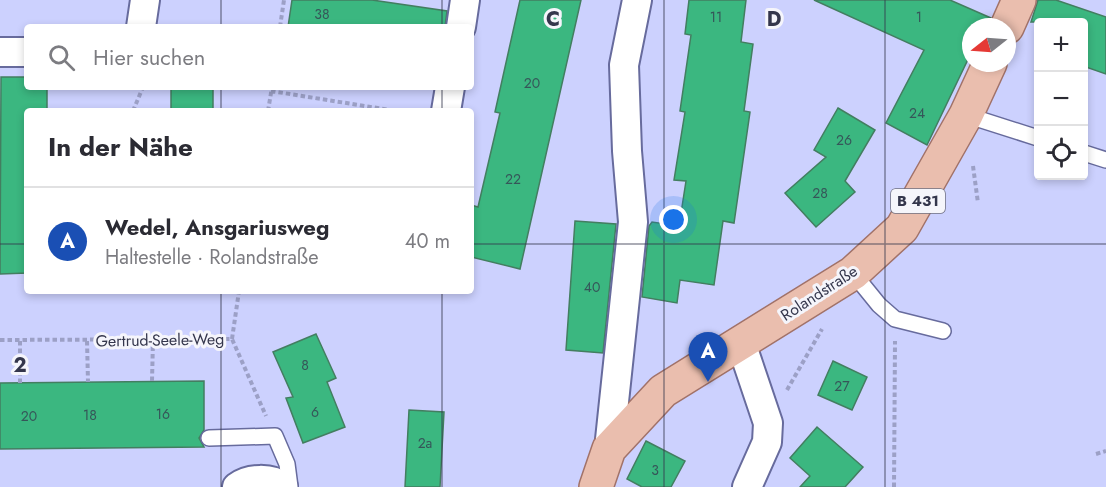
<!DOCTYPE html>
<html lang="de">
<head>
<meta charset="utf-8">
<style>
	body { margin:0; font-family:Jost,sans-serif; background:#f2f2f3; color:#2b2b33 }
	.controls { position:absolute; right:18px; top:18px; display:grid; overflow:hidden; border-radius:6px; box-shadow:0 3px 9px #0003 }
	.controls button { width:54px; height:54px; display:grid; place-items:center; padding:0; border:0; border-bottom:2px solid #e1e1e2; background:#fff; color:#2b2b33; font:30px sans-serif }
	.compass { position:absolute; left:962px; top:18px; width:54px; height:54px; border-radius:50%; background:#fff; box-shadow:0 3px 9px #0003; rotate:253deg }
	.you { position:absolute; left:674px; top:220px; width:21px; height:21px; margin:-15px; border:4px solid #fff; border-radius:50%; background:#1a73e8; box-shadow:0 0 0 9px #1a73e833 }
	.badge { display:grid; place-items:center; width:39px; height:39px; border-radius:50%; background:#2563eb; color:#fff; font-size:20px; font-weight:700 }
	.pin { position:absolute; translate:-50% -50px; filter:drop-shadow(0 2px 3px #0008) }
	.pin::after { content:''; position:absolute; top:32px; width:21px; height:18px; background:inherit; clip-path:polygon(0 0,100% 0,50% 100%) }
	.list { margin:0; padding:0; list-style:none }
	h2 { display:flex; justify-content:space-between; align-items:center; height:78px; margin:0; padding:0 24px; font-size:26px }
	h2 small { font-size:20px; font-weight:400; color:#7c7c81 }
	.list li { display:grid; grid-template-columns:39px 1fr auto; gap:18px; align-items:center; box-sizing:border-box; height:108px; padding:0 24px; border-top:2px solid #e1e1e2 }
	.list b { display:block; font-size:22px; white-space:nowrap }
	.list p { margin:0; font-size:20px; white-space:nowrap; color:#7c7c81 }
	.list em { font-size:20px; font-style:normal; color:#7c7c81 }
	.icon { flex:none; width:33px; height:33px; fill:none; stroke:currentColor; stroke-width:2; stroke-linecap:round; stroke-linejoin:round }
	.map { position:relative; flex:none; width:1106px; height:487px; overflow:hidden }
	.search { position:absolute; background:#fff; box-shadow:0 3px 9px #0003; left:24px; top:24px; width:450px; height:66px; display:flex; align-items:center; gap:15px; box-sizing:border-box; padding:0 21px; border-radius:6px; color:#7c7c81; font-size:22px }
	.panel { position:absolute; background:#fff; box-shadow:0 3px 9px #0003; left:24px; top:108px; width:450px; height:186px; border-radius:6px }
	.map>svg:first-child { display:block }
</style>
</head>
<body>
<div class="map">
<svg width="1106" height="487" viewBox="0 0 1106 487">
	<rect width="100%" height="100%" fill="#ccd1fe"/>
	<!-- building -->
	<path fill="#3bb780" stroke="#437e60" stroke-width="1.5" d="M292 0H372L447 11 445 27H288Z
		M520 0H581L520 269 471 257V205L478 207 500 113 495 112Z
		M689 0H746L741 42 753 44 744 111 750 112 734 223 723 221 714 285 680 280 677 303 642 297 649 226 652 222 679 226 686 181 674 180 685 112 680 111 691 35 685 34Z
		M814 0H950L991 18 989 27H971V53L927 145 886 123 924 50Z
		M1038 0H1056L1106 17V74L1083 66V22H1031Z
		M1 77H27V87H47V111H27V273L0 274Z
		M171 87H213V111H171Z
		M838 108 875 130 845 181 855 192 816 227 785 193 826 157 814 150Z
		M575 221 616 224 603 353 566 350Z
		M316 334 336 378 327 382 345 427 303 443 286 398 293 397 273 352Z
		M833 361 867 377 852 410 818 395Z
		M204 381V430L199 438 204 447 0 449V383Z
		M409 410 444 412 440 487H405Z
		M817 427 863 467 845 487H800L810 476 790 458Z
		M646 441 685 461 671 487H642L627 479Z"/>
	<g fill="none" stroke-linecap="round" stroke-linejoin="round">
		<defs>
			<path id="lane" d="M966 115 1038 138
				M1084 153 1106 160
				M853 273 879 305 895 319 943 331
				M209 438 275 436 287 464 290 487"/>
			<path id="street" d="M141 27 145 0
				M461 27 465 0
				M0 52H27
				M446 111 450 87
				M741 343 768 423 767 442 747 487
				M609 449 633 222 627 151 624 65 637 0
				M237 487C249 478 271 477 283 487"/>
			<path id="primary" d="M1007 27 1019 0
				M596 487 609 449 663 391 853 273 902 228 966 115 990 63"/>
		</defs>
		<!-- lane casing -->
		<use href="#lane" stroke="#676b9d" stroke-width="18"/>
		<!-- street casing -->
		<use href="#street" stroke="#676b9d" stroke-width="32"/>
		<!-- primary casing -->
		<use href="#primary" stroke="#a17269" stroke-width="36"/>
		<!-- path -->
		<path stroke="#9ca0c6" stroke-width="4" stroke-dasharray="4.5 3" stroke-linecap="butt" d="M280 27 284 0
			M271 91 396 111
			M133 111 143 87
			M268 111 272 87
			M973 166 978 203
			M232 339 239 291
			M0 340 232 339 266 416
			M20 341V383
			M87 341 88 382
			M152 381 153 340
			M787 390 822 329
			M1096 454 1106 451
			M894 487 895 341"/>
		<!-- lane -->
		<use href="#lane" stroke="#fff" stroke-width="15"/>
		<!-- street -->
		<use href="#street" stroke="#fff" stroke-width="28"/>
		<!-- primary -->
		<use href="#primary" stroke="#eabeae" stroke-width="33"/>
	</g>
	<!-- grid -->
	<path fill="none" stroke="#34364c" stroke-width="1.5" stroke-opacity="0.55" d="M221 0V27M442 0V27M664 0V487M885 0V487M221 87V111M442 87V111M0 244H27M471 244H1106M221 291V487M442 291V487"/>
	<g text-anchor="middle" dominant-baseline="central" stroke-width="6" stroke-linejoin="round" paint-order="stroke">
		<!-- number labels -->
		<g font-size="14" fill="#365659">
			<text x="322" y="14">38</text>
			<text x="716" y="17">11</text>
			<text x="919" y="17">1</text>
			<text x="532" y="83">20</text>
			<text x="917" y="113">24</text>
			<text x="844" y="140">26</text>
			<text x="513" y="179">22</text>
			<text x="820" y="193">28</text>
			<text x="592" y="287">40</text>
			<text x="305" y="365">8</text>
			<text x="842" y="386">27</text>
			<text x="315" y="412">6</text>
			<text x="163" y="414">16</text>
			<text x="90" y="415">18</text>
			<text x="29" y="416">20</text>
			<text x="425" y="443">2a</text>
			<text x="655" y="470">3</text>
		</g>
		<!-- shield labels -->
		<rect fill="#f5f5fb" stroke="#6e6f80" stroke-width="1.5" x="891" y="189" width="54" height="24" rx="4.5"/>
		<g font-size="15" font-weight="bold" fill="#34364c">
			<text x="918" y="201">B 431</text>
		</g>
		<!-- street labels -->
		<g font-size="16" fill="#34364c" stroke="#f5f5fb">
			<text transform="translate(819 293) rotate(-33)">Rolandstraße</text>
			<text transform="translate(160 340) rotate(-1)">Gertrud-Seele-Weg</text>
		</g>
	</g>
	<g font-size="20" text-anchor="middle" font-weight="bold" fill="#34364c" stroke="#f5f5fb" stroke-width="6" stroke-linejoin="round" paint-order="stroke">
		<text x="553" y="26">C</text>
		<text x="774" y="26">D</text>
		<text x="20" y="372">2</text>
	</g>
</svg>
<div class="controls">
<button>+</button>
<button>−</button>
<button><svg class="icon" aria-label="locate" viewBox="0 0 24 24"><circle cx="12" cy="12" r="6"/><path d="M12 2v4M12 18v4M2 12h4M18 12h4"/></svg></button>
</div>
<svg class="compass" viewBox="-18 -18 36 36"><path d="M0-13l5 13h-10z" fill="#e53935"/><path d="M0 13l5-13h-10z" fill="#7c7c81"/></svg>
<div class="you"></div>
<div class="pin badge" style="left:708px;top:382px;background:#1a4fb4">A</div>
<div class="search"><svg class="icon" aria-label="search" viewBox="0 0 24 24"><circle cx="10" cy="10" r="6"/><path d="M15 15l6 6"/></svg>Hier suchen</div>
<section class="panel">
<h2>In der Nähe<small></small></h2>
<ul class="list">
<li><span class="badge" style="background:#1a4fb4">A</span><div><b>Wedel, Ansgariusweg</b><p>Haltestelle · Rolandstraße</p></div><em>40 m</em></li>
</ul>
</section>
</div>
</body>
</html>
